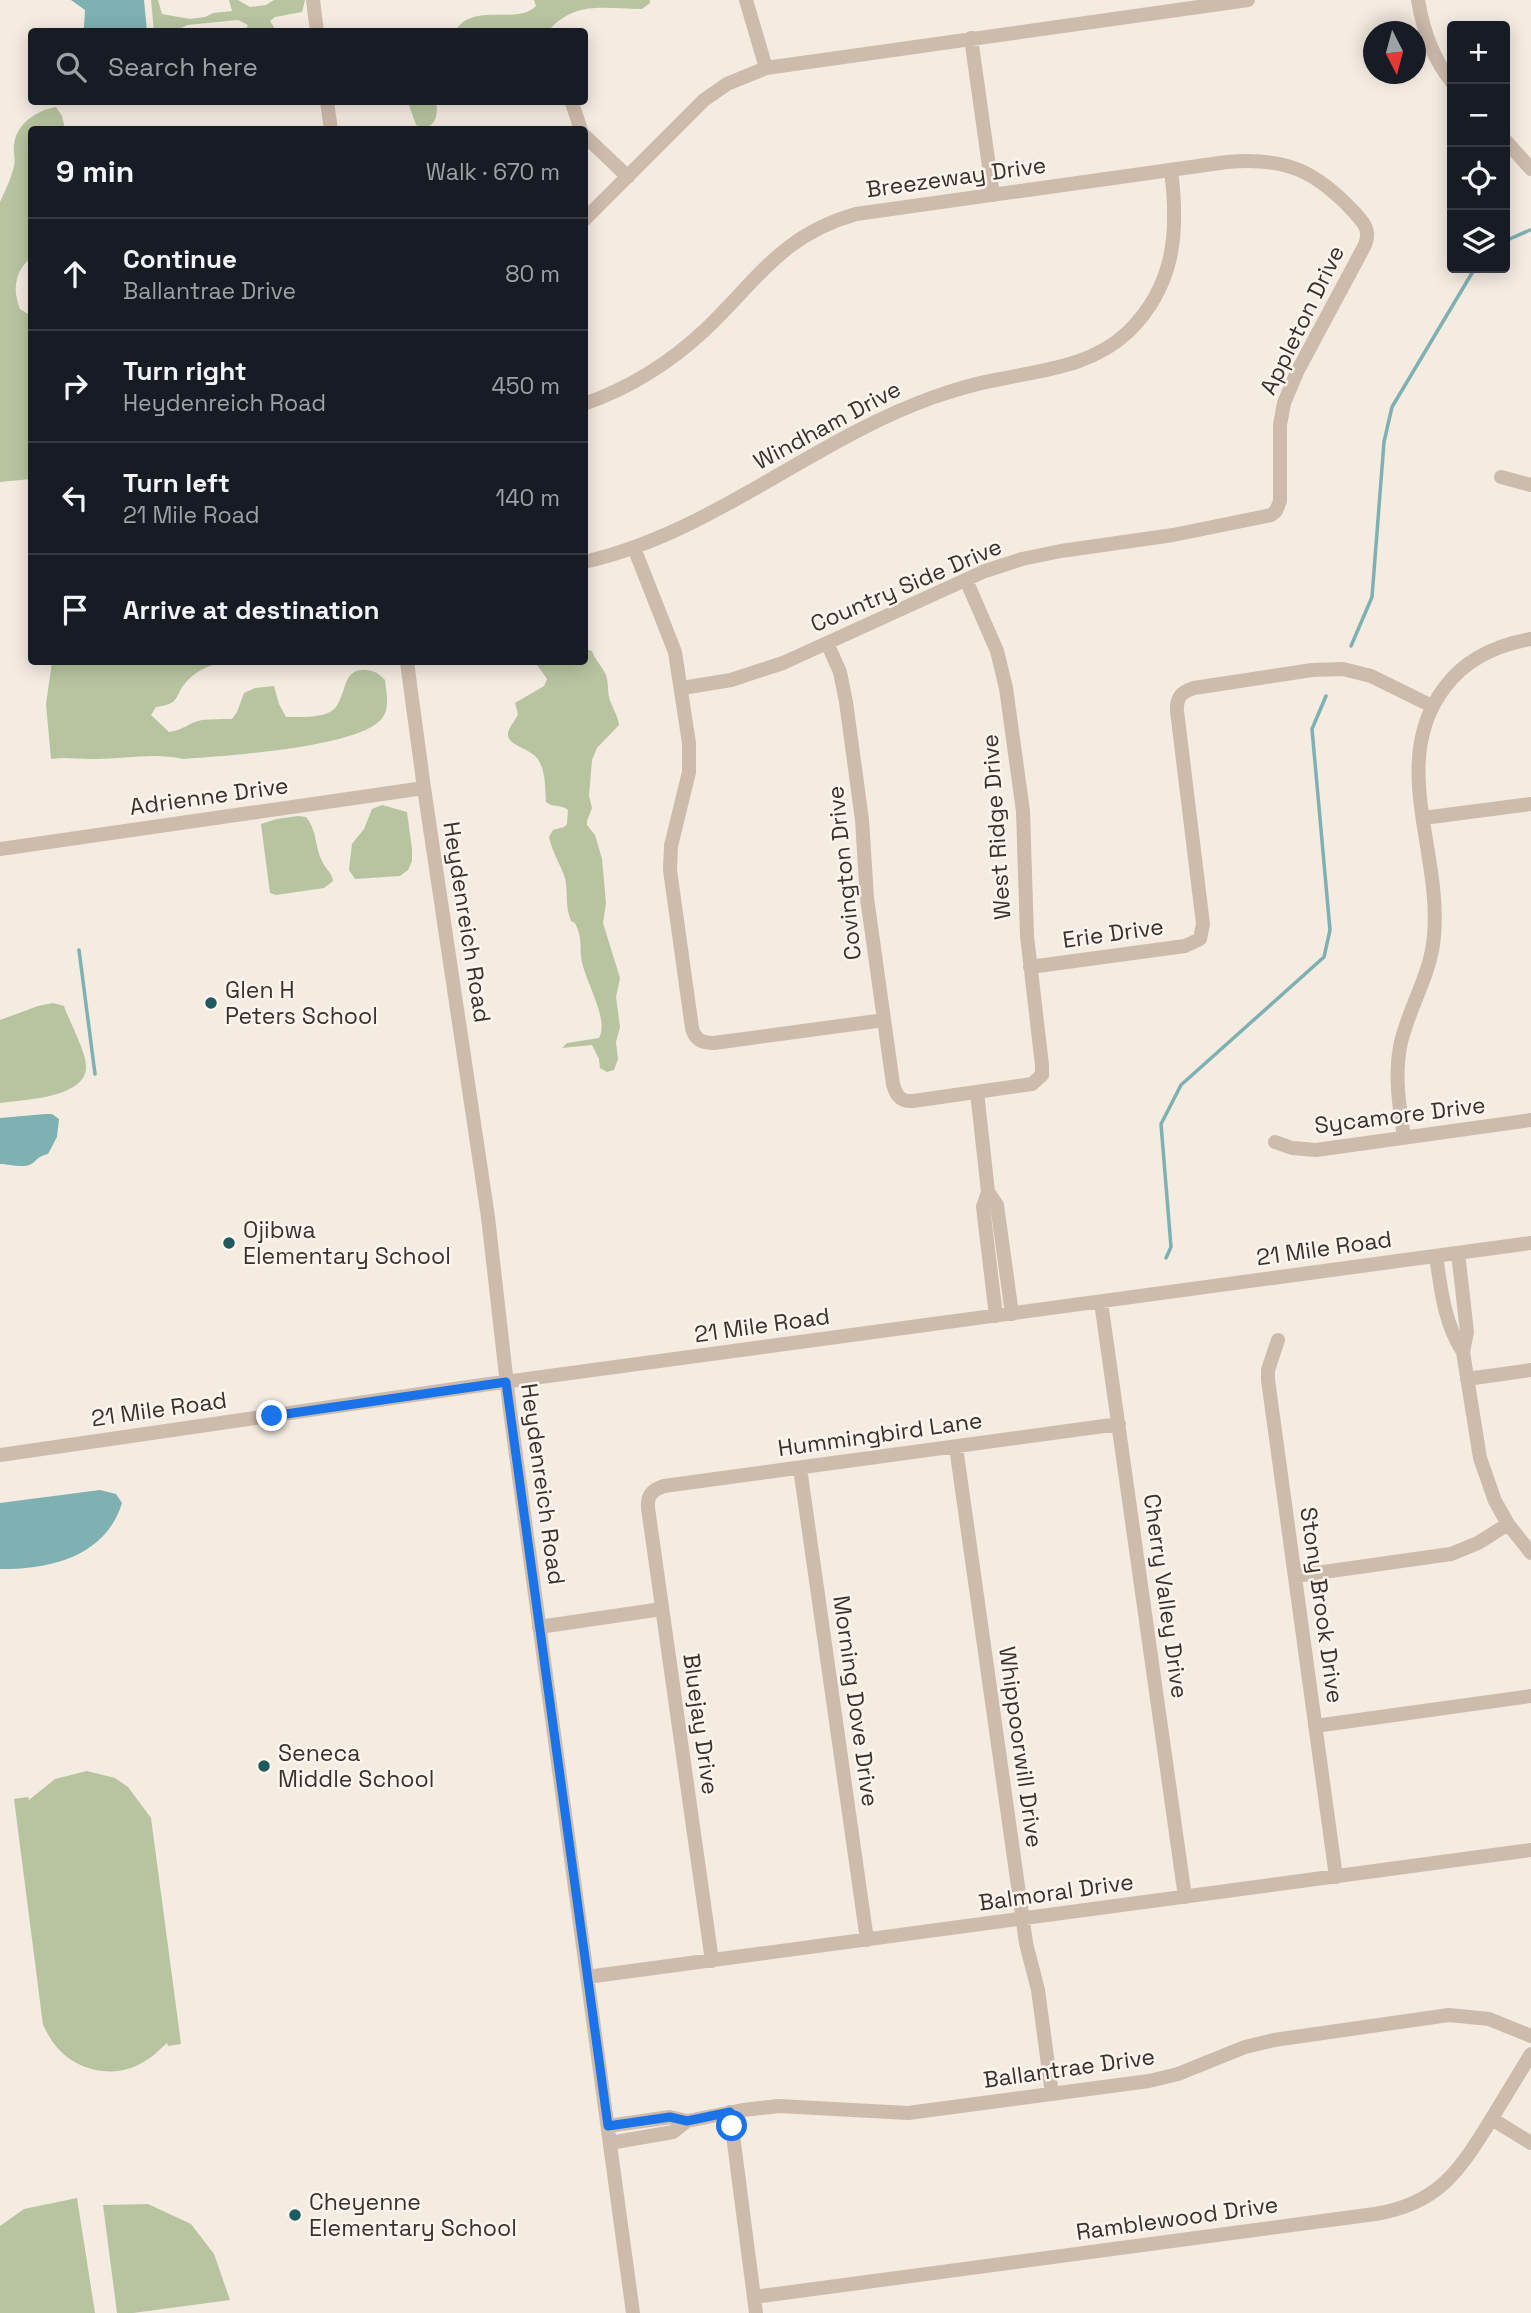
<!DOCTYPE html>
<html lang="en">
<head>
<meta charset="utf-8">
<style>
	body { margin:0; font-family:"Space Grotesk",sans-serif; background:#242831; color:#f1f3f6 }
	.controls { position:absolute; right:21px; top:21px; display:grid; overflow:hidden; border-radius:7px; box-shadow:0 4px 18px #0003 }
	.controls button { width:63px; height:63px; display:grid; place-items:center; padding:0; border:0; border-bottom:2px solid #363941; background:#171b24; color:#f1f3f6; font:35px sans-serif }
	.compass { position:absolute; left:1363px; top:21px; width:63px; height:63px; border-radius:50%; background:#171b24; box-shadow:0 4px 18px #0003; rotate:174deg }
	.stop { position:absolute; width:21px; height:21px; margin:-16px; border:5px solid #1a73e8; border-radius:50%; background:#fff }
	.stop.end { background:#1a73e8; border-color:#fff; box-shadow:0 2px 7px #0008 }
	.list { margin:0; padding:0; list-style:none }
	h2 { display:flex; justify-content:space-between; align-items:center; height:91px; margin:0; padding:0 28px; font-size:30px }
	h2 small { font-size:23px; font-weight:400; color:#9ea1a6 }
	.list li { display:grid; grid-template-columns:46px 1fr auto; gap:21px; align-items:center; box-sizing:border-box; height:112px; padding:0 28px; border-top:2px solid #363941 }
	.list b { display:block; font-size:26px; white-space:nowrap }
	.list p { margin:0; font-size:23px; white-space:nowrap; color:#9ea1a6 }
	.list em { font-size:23px; font-style:normal; color:#9ea1a6 }
	.icon { flex:none; width:38px; height:38px; fill:none; stroke:currentColor; stroke-width:2; stroke-linecap:round; stroke-linejoin:round }
	.map { position:relative; flex:none; width:1531px; height:2313px; overflow:hidden }
	.search { position:absolute; background:#171b24; box-shadow:0 4px 18px #0003; left:28px; top:28px; width:560px; height:77px; display:flex; align-items:center; gap:18px; box-sizing:border-box; padding:0 24px; border-radius:7px; color:#9ea1a6; font-size:26px }
	.panel { position:absolute; background:#171b24; box-shadow:0 4px 18px #0003; left:28px; top:126px; width:560px; height:539px; border-radius:7px }
	.map>svg:first-child { display:block }
</style>
</head>
<body>
<div class="map">
<svg width="1531" height="2313" viewBox="0 0 1531 2313">
	<rect width="100%" height="100%" fill="#f4ebe1"/>
	<!-- green -->
	<path fill="#b8c4a0" d="M151 0H158L162 14 190 19 205 17 213 13 232 11 229 0H238L250 7 266 5 274 0H305L302 12 275 17 270 21 275 29 273 31H245L248 25 238 20 187 25 176 31 154 32Z
		M534 0H650V3L642 9C603 9 576 0 548 31H455C474 1 516 26 536 6Z
		M392 102H436C439 116 434 133 416 125L409 105Z
		M56 107 62 116 65 129 32 130 31 257C15 272 12 289 20 309L31 316V479L0 482V202C5 191 11 179 14 166 16 159 13 152 14 145 16 124 37 110 56 107Z
		M585 649 592 651C595 660 602 666 606 675 609 684 607 695 611 703 614 711 618 716 619 725L597 748 592 760 589 796 592 808 587 821V825L595 835 602 859 606 903 603 923 620 978 616 997 620 1027 616 1042 618 1059 614 1070 607 1072 600 1068 599 1059 592 1045 562 1048 567 1043 599 1038C610 1018 583 979 581 956 580 940 582 939 575 923L571 921C564 904 569 888 564 875 559 862 552 851 549 837L553 830 564 827 567 824 568 810C561 804 553 808 546 802 545 788 546 770 537 758 529 748 507 745 508 734 508 727 516 721 518 714L515 703 544 686 547 679 535 662H584Z
		M52 662H226C212 664 199 669 189 679 173 694 183 704 156 707L151 715 169 732C184 730 188 723 202 720 211 719 222 719 232 719L237 712 244 693 255 688 274 686 279 704 286 717C299 717 318 718 330 712 348 703 339 667 366 670 375 671 378 673 385 680 386 691 390 707 383 717 363 748 221 756 183 759 152 752 121 760 90 759 77 759 65 757 51 759L46 704Z
		M382 805 407 812 412 849V861L408 870 400 876 355 879 349 870 352 844 364 829 372 809Z
		M298 816 306 817C317 830 315 847 322 861 325 869 332 872 333 881L324 888 276 895 270 893 261 824 277 819Z
		M53 1003 64 1006C69 1021 87 1053 86 1068 85 1098 22 1100 0 1103V1020L38 1006Z
		M87 1771 115 1778 128 1787 151 1818 181 2044 168 2046 167 2043C160 2049 153 2057 145 2061 117 2080 76 2072 55 2045 50 2039 47 2032 43 2025L14 1799 28 1797 29 1800 55 1779Z
		M77 2198 95 2313H0V2226L24 2209Z
		M148 2204 191 2224 214 2254 230 2300 133 2313H117L103 2205Z"/>
	<!-- water -->
	<path fill="#7fb0b2" d="M71 0H144L147 31H82L84 27 85 10Z
		M45 1114H52L59 1119 57 1137 48 1154C35 1157 36 1163 29 1165 22 1168 8 1164 0 1164V1118Z
		M100 1490 116 1494 122 1503C106 1556 50 1570 0 1569V1503Z"/>
	<g fill="none" stroke-linecap="round" stroke-linejoin="round">
		<!-- stream -->
		<path stroke="#7fb0b2" stroke-width="3.5" d="M1505 241 1530 230
			M1351 646 1372 597 1384 442 1392 407 1475 268
			M79 950 95 1074
			M1166 1258 1171 1247 1161 1124 1181 1085 1324 957 1330 930 1312 729 1326 696"/>
		<!-- minor -->
		<path stroke="#cdbbac" stroke-width="14" d="M313 0 317 32
			M746 0 766 68
			M1418 0C1423 30 1433 59 1452 82
			M971 38 993 195
			M327 102 331 130
			M572 103 581 130
			M584 135 628 177
			M1505 140 1531 169
			M584 220 704 100 727 84 766 68 1248 0
			M584 404C630 388 671 362 706 329 758 279 782 235 856 214L1227 162C1285 157 1315 170 1354 212 1364 223 1371 230 1365 245L1297 372 1284 403 1280 425V501L1276 511 1271 515 1173 535 1061 551 1022 559 985 571 783 663 731 680 682 688
			M1501 477 1531 485
			M634 548 675 652 689 743V772L671 846 670 870 692 1028C695 1040 702 1043 714 1043L884 1020
			M584 562C713 533 812 440 934 397 954 390 974 384 995 380 1042 370 1091 367 1128 332 1175 286 1179 232 1171 170
			M827 643 840 672 846 702 862 820 867 898 893 1084C896 1096 901 1102 913 1101L1032 1084 1042 1075V1065L1027 936 1023 811 1006 688 997 651 966 580
			M407 662 424 788 488 1217 510 1411 633 2313
			M1423 818 1531 804
			M0 849 424 788
			M1030 967 1185 946 1200 939 1203 924 1177 711C1176 698 1181 692 1194 688L1312 670 1343 669 1371 676 1432 706
			M977 1092 988 1192 983 1207 996 1316
			M1404 1137C1399 1105 1394 1074 1401 1042 1410 1005 1431 974 1434 936 1442 852 1388 761 1445 687 1466 659 1497 645 1531 639
			M1275 1142 1292 1148 1316 1150 1531 1120
			M988 1192 997 1205 1012 1314
			M1458 1253 1467 1332 1463 1352 1480 1458 1495 1501 1508 1524 1531 1553
			M1436 1256C1441 1289 1444 1323 1463 1352
			M1101 1302 1185 1897
			M1278 1340 1268 1370V1380L1336 1877
			M1467 1379 1531 1370
			M956 1447 1026 1943 1038 1990 1052 2094
			M0 1455 482 1385 1531 1243
			M800 1468 867 1940
			M1295 1576 1451 1554 1478 1543 1508 1524
			M539 1627 662 1609
			M1315 1726 1531 1696
			M712 1961 648 1508C647 1495 652 1490 664 1486L1119 1424
			M587 1977 1531 1850
			M730 2112 756 2313
			M1492 2119 1531 2143
			M608 2126 670 2117 687 2121 743 2110 779 2106 908 2113 1149 2081 1178 2074 1245 2047 1274 2040 1449 2015 1489 2019 1531 2036
			M610 2143 673 2132 687 2121
			M754 2297 1375 2214C1437 2204 1458 2173 1489 2123 1503 2100 1517 2077 1531 2054"/>
	</g>
	<g fill="none" stroke-linecap="round" stroke-linejoin="round">
		<!-- route -->
		<path stroke="#1a73e8" stroke-width="9" d="M272 1416 506 1382 608 2126 670 2117 687 2121 730 2112 732 2126"/>
	</g>
	<!-- markers -->
	<g fill="#1f5a5e" stroke="#fbf5ee" stroke-width="2.5">
		<circle cx="211" cy="1003" r="7"/>
		<circle cx="229" cy="1243" r="7"/>
		<circle cx="264" cy="1766" r="7"/>
		<circle cx="295" cy="2215" r="7"/>
	</g>
	<g text-anchor="middle" dominant-baseline="central" stroke-width="5" stroke-linejoin="round" paint-order="stroke">
		<!-- street labels -->
		<g font-size="23" fill="#3b302b" stroke="#fbf5ee">
			<text transform="translate(956 177) rotate(-8)">Breezeway Drive</text>
			<text transform="translate(1302 320) rotate(-64)">Appleton Drive</text>
			<text transform="translate(827 425) rotate(-28)">Windham Drive</text>
			<text transform="translate(906 585) rotate(-23)">Country Side Drive</text>
			<text transform="translate(209 796) rotate(-8)">Adrienne Drive</text>
			<text transform="translate(996 827) rotate(-94)">West Ridge Drive</text>
			<text transform="translate(844 873) rotate(-96)">Covington Drive</text>
			<text transform="translate(467 922) rotate(81)">Heydenreich Road</text>
			<text transform="translate(1113 933) rotate(-8)">Erie Drive</text>
			<text transform="translate(1400 1115) rotate(-7)">Sycamore Drive</text>
			<text transform="translate(1324 1248) rotate(-8)">21 Mile Road</text>
			<text transform="translate(762 1325) rotate(-8)">21 Mile Road</text>
			<text transform="translate(159 1409) rotate(-8)">21 Mile Road</text>
			<text transform="translate(880 1434) rotate(-8)">Hummingbird Lane</text>
			<text transform="translate(543 1484) rotate(82)">Heydenreich Road</text>
			<text transform="translate(1166 1596) rotate(82)">Cherry Valley Drive</text>
			<text transform="translate(1322 1605) rotate(82)">Stony Brook Drive</text>
			<text transform="translate(856 1701) rotate(82)">Morning Dove Drive</text>
			<text transform="translate(701 1724) rotate(82)">Bluejay Drive</text>
			<text transform="translate(1021 1747) rotate(82)">Whippoorwill Drive</text>
			<text transform="translate(1056 1892) rotate(-8)">Balmoral Drive</text>
			<text transform="translate(1069 2068) rotate(-8)">Ballantrae Drive</text>
			<text transform="translate(1177 2218) rotate(-8)">Ramblewood Drive</text>
		</g>
		<!-- poi labels -->
		<g font-size="23" fill="#3b302b" stroke="#fbf5ee" text-anchor="start">
			<text x="225" y="990">Glen H<tspan x="225" dy="26">Peters School</tspan></text>
			<text x="243" y="1230">Ojibwa<tspan x="243" dy="26">Elementary School</tspan></text>
			<text x="278" y="1753">Seneca<tspan x="278" dy="26">Middle School</tspan></text>
			<text x="309" y="2202">Cheyenne<tspan x="309" dy="26">Elementary School</tspan></text>
		</g>
	</g>
</svg>
<div class="controls">
<button>+</button>
<button>−</button>
<button><svg class="icon" aria-label="locate" viewBox="0 0 24 24"><circle cx="12" cy="12" r="6"/><path d="M12 2v4M12 18v4M2 12h4M18 12h4"/></svg></button>
<button><svg class="icon" aria-label="layers" viewBox="0 0 24 24"><path d="M12 4l9 5-9 5-9-5zM3 14l9 5 9-5"/></svg></button>
</div>
<svg class="compass" viewBox="-18 -18 36 36"><path d="M0-13l5 13h-10z" fill="#e53935"/><path d="M0 13l5-13h-10z" fill="#9ea1a6"/></svg>
<div class="stop" style="left:732px;top:2126px"></div>
<div class="stop end" style="left:272px;top:1416px"></div>
<div class="search"><svg class="icon" aria-label="search" viewBox="0 0 24 24"><circle cx="10" cy="10" r="6"/><path d="M15 15l6 6"/></svg>Search here</div>
<section class="panel">
<h2>9 min<small>Walk · 670 m</small></h2>
<ul class="list">
<li><svg class="icon" aria-label="ahead" viewBox="0 0 24 24"><path d="M12 20V5M6 11l6-6 6 6"/></svg><div><b>Continue</b><p>Ballantrae Drive</p></div><em>80 m</em></li>
<li><svg class="icon" aria-label="right" viewBox="0 0 24 24"><path d="M7 20v-9h11M14 6l5 5-5 5"/></svg><div><b>Turn right</b><p>Heydenreich Road</p></div><em>450 m</em></li>
<li><svg class="icon" aria-label="left" viewBox="0 0 24 24"><path d="M17 20v-9H6M10 6l-5 5 5 5"/></svg><div><b>Turn left</b><p>21 Mile Road</p></div><em>140 m</em></li>
<li><svg class="icon" aria-label="arrive" viewBox="0 0 24 24"><path d="M6 21V4h12l-3 4 3 4H6"/></svg><div><b>Arrive at destination</b></div></li>
</ul>
</section>
</div>
</body>
</html>
